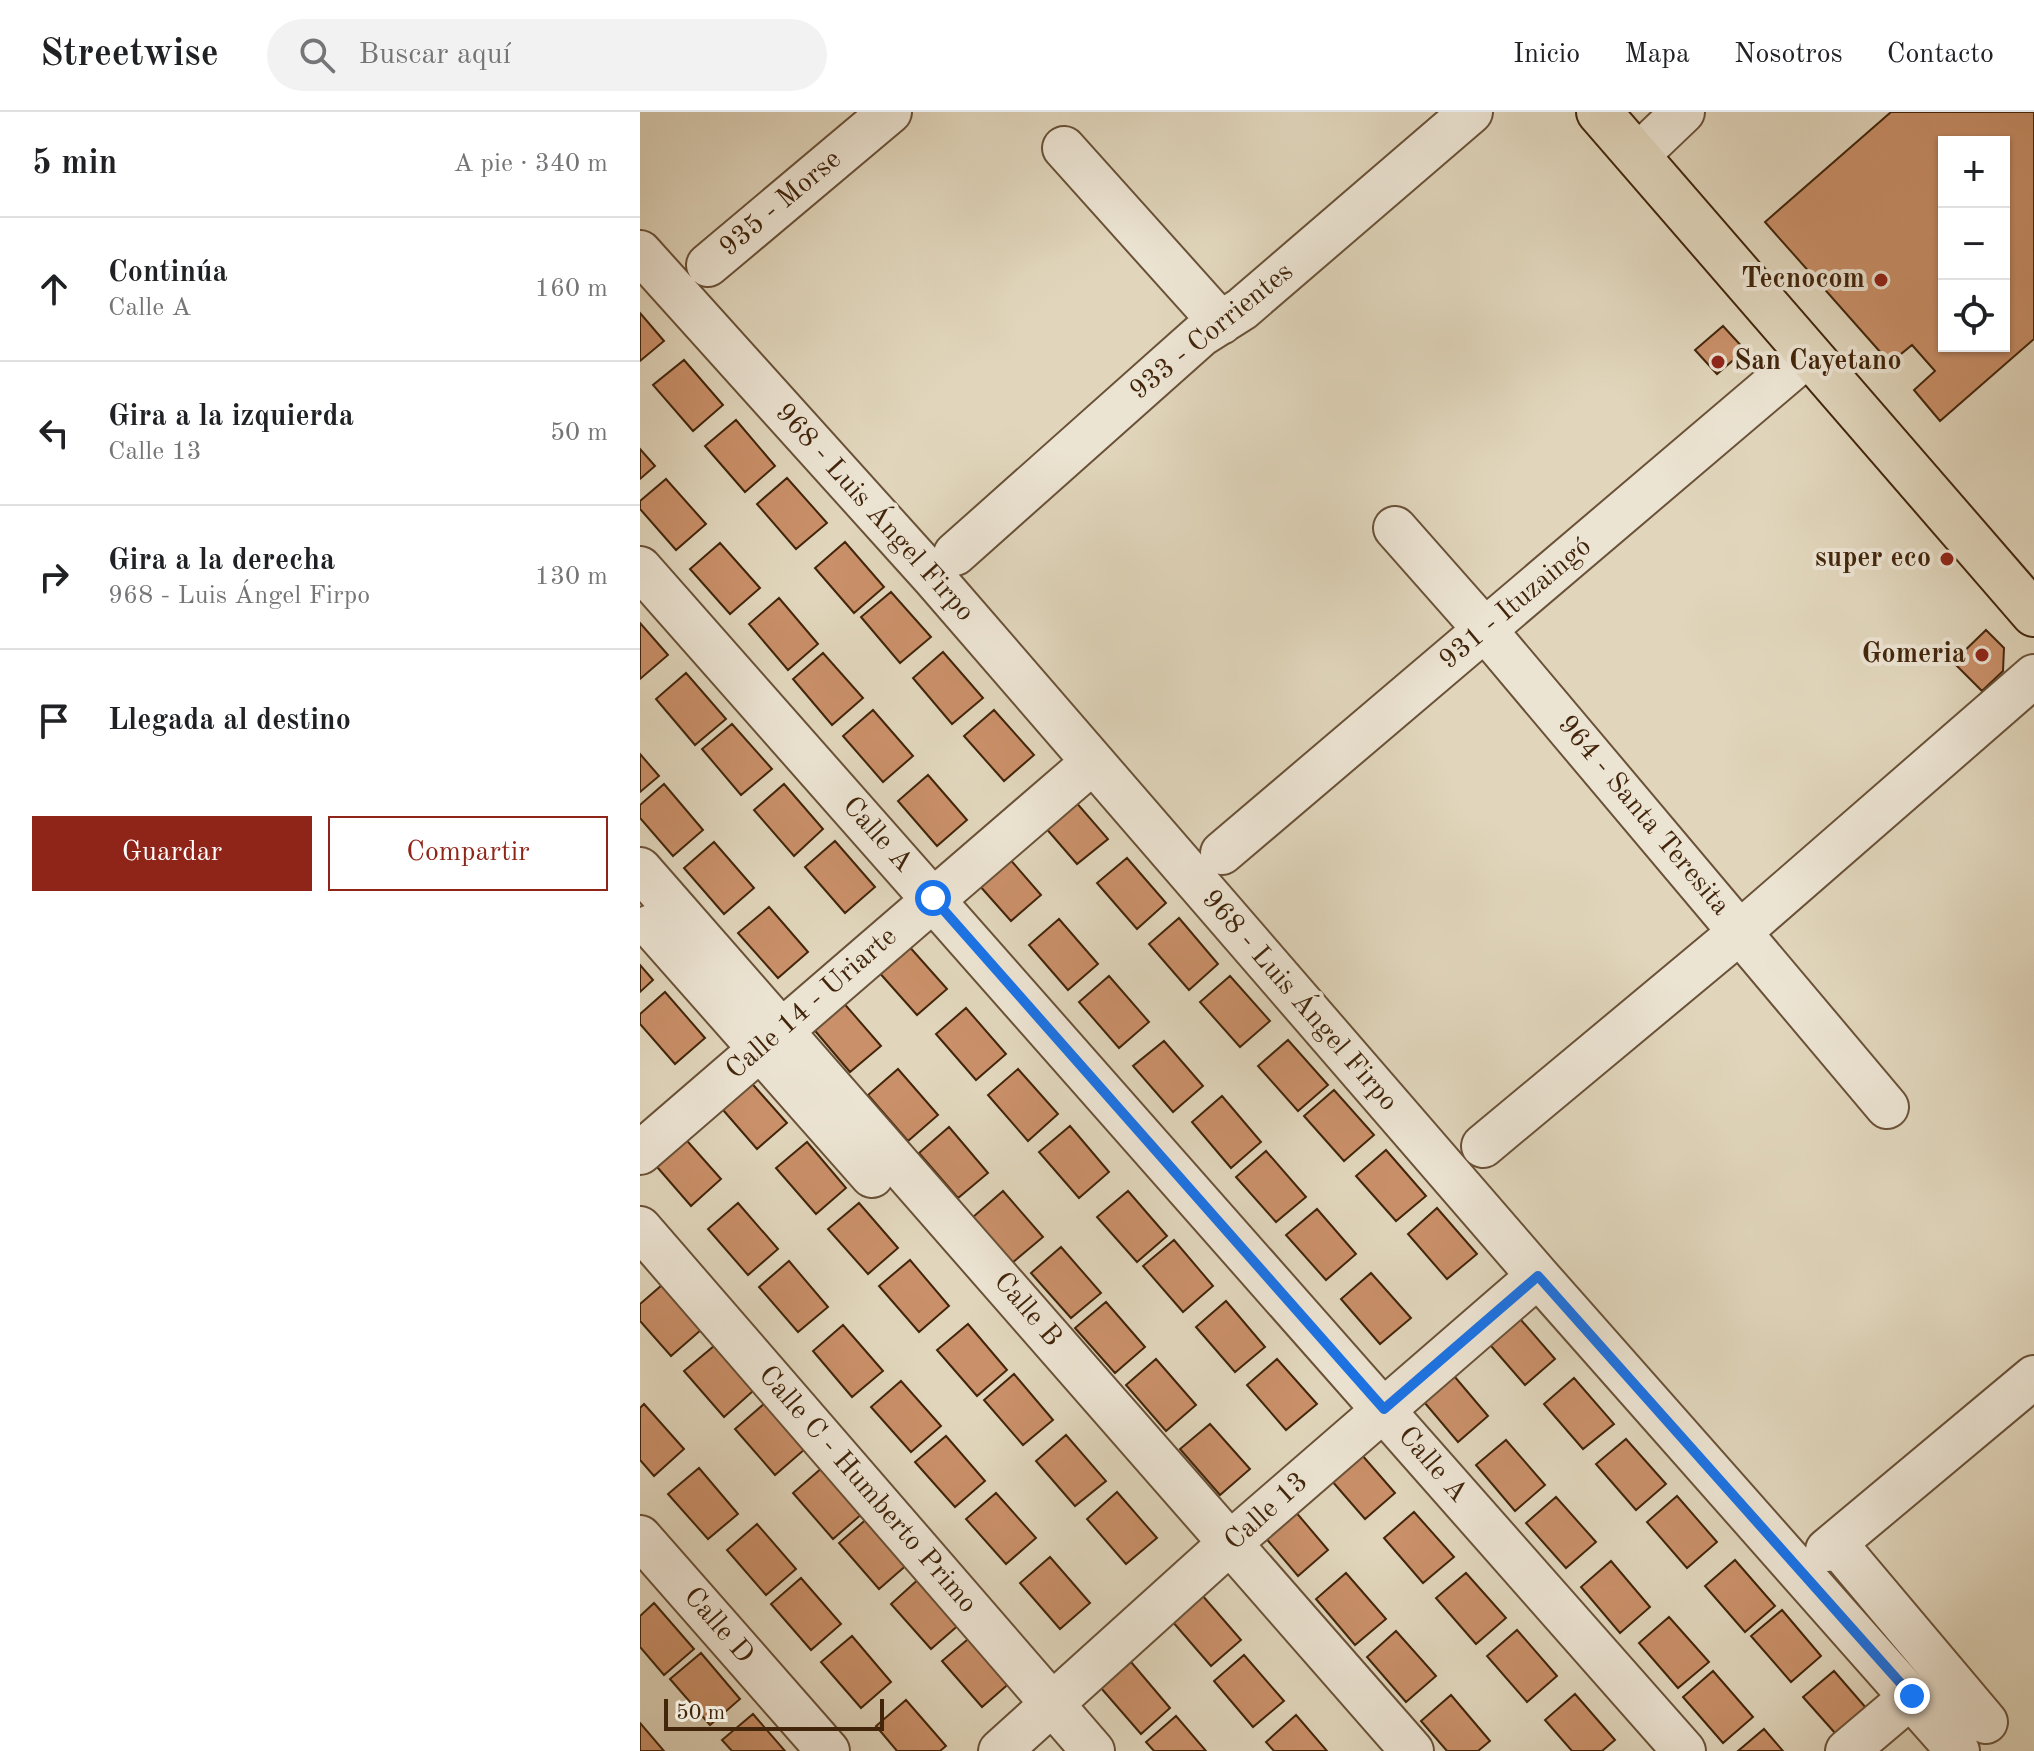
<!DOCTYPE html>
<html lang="es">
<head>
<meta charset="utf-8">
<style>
	body { margin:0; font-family:"Old Standard TT",serif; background:#f2f2f2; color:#202124 }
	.controls { position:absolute; right:24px; top:24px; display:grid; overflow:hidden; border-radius:0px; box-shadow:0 2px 6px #0004 }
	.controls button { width:72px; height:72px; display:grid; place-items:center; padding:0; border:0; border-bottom:2px solid #e0e0e0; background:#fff; color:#202124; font:40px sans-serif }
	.scale { position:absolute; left:24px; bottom:20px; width:220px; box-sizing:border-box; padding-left:8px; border:4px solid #42250b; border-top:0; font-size:22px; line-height:28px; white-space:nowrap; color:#42250b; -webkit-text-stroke:6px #ece4d3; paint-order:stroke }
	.stop { position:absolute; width:24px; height:24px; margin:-18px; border:6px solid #1a73e8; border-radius:50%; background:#fff }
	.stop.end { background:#1a73e8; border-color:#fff; box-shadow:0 2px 8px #0008 }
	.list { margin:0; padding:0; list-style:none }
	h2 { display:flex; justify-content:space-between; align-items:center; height:104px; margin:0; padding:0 32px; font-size:34px }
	h2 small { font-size:26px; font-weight:400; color:#757577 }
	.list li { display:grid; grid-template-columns:52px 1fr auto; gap:24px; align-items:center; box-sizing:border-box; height:144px; padding:0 32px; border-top:2px solid #e0e0e0 }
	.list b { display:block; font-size:30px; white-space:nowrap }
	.list p { margin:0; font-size:26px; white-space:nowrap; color:#757577 }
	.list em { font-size:26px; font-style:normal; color:#757577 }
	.actions { display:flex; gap:16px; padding:24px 32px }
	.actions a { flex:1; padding:18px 0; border:2px solid #8f2418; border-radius:0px; text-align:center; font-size:28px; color:#8f2418 }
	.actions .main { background:#8f2418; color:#fff }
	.icon { flex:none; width:44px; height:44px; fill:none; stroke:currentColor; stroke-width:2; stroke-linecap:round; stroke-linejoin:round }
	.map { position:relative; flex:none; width:1394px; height:1639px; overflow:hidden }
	header { display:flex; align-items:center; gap:48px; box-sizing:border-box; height:112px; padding:0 40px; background:#fff; border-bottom:2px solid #e0e0e0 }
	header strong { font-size:38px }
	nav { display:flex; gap:44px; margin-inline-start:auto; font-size:28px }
	.search { width:560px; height:72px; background:#f2f2f2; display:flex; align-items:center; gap:20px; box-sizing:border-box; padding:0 28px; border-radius:44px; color:#757577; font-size:30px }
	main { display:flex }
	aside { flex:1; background:#fff }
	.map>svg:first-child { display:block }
</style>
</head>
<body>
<header>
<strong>Streetwise</strong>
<div class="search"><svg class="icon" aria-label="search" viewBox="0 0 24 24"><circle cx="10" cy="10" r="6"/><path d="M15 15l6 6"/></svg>Buscar aquí</div>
<nav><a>Inicio</a><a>Mapa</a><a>Nosotros</a><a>Contacto</a></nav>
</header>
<main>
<aside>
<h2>5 min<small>A pie · 340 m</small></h2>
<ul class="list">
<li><svg class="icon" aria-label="ahead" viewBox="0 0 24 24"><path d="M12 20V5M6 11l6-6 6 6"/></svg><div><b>Continúa</b><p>Calle A</p></div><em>160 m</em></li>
<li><svg class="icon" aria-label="left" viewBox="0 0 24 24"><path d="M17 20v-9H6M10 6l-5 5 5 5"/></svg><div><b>Gira a la izquierda</b><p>Calle 13</p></div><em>50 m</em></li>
<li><svg class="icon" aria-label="right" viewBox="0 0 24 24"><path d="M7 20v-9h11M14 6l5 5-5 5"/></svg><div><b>Gira a la derecha</b><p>968 - Luis Ángel Firpo</p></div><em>130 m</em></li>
<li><svg class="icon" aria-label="arrive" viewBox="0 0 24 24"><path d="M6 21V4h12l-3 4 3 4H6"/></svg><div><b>Llegada al destino</b></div></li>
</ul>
<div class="actions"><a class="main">Guardar</a><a>Compartir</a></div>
</aside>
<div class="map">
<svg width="1394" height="1639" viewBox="0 0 1394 1639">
	<rect width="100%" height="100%" fill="#e1d6bc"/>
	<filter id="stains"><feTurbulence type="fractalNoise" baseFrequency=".0025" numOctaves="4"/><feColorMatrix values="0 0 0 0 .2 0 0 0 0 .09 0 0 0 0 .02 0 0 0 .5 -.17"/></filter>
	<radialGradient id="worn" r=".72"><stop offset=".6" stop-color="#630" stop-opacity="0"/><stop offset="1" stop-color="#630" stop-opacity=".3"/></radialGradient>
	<!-- building -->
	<path fill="#ca9069" stroke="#42250b" stroke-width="2" fill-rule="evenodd" d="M1251 0H1394V227L1300 309 1274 278 1295 259 1272 233 1250 251 1125 110ZM1304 30H1364V234H1304Z
		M0 201 24 229 0 249Z
		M1083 214 1105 238 1077 262 1055 238Z
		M44 248 83 293 53 319 13 273Z
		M96 308 135 354 105 380 65 334Z
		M0 337 15 354 0 367Z
		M147 366 187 411 156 437 117 392Z
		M26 367 66 412 36 438 0 397V389Z
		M205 430 244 475 214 501 175 456Z
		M80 431 120 476 90 502 50 457Z
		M251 480 291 525 260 551 221 505Z
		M139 486 178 532 148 558 109 512Z
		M0 511 28 543 0 567Z
		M1346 518 1364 536 1363 559 1342 579 1313 550Z
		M303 540 343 586 312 612 273 566Z
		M183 541 223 586 192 613 153 567Z
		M46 561 86 607 55 633 16 587Z
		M233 598 273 644 243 670 203 624Z
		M354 598 394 643 364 669 324 624Z
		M92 612 132 657 101 683 62 637Z
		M0 642 19 664 0 680Z
		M288 663 327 708 297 734 258 689Z
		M24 672 63 718 33 744 0 706V693Z
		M144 672 183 717 154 744 114 698Z
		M428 681 468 727 437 752 398 707Z
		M195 729 235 775 205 801 165 755Z
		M74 730 114 776 84 802 44 756Z
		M362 738 401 783 371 809 331 764Z
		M487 746 526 791 497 817 457 771Z
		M129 795 168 840 138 866 98 821Z
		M539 806 578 852 549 878 509 832Z
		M419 807 458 852 428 878 389 833Z
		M267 832 307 877 277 903 237 858Z
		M0 853 13 868 0 880Z
		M469 864 509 910 479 936 439 890Z
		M590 864 630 909 600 935 560 890Z
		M25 880 65 926 35 952 0 912V902Z
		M201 888 241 934 210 960 171 914Z
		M326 896 366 942 336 968 296 922Z
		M648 928 688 973 658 999 618 954Z
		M524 929 563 974 533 1000 493 954Z
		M258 957 298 1003 268 1029 228 983Z
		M378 957 418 1002 388 1029 348 983Z
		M107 966 147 1011 117 1037 77 991Z
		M694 978 734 1023 704 1049 664 1004Z
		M582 984 621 1030 591 1056 552 1010Z
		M430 1014 469 1060 439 1086 399 1040Z
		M309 1015 348 1061 318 1086 279 1041Z
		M41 1022 81 1067 51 1094 11 1048Z
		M167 1030 206 1076 176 1102 136 1056Z
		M746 1038 786 1084 756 1109 716 1064Z
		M626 1039 666 1085 636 1110 596 1065Z
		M363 1079 403 1125 372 1151 333 1105Z
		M488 1079 527 1124 497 1150 457 1105Z
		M98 1091 138 1137 108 1163 68 1117Z
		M219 1091 258 1136 228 1162 188 1117Z
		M797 1096 837 1142 807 1167 768 1122Z
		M677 1097 716 1142 686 1168 646 1123Z
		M534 1128 573 1174 543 1200 503 1154Z
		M421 1135 461 1181 431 1206 391 1161Z
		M270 1148 309 1194 279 1220 239 1174Z
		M149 1149 188 1195 158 1220 119 1175Z
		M731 1161 771 1206 740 1232 701 1187Z
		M22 1173 61 1218 31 1244 0 1209V1192Z
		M586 1189 625 1235 595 1260 556 1215Z
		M466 1190 505 1235 475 1261 435 1216Z
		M875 1201 915 1247 885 1273 845 1227Z
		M328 1212 367 1258 337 1284 297 1238Z
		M203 1213 243 1259 212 1285 173 1239Z
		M74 1234 113 1279 84 1305 44 1259Z
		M516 1247 556 1293 526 1319 486 1273Z
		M637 1247 677 1292 646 1318 607 1273Z
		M809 1258 848 1304 818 1330 779 1284Z
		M374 1262 413 1308 383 1333 344 1288Z
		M934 1266 974 1312 943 1337 904 1292Z
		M261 1269 301 1314 271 1340 231 1295Z
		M125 1291 165 1337 135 1363 95 1317Z
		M4 1292 44 1337 14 1364 0 1348V1296Z
		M570 1312 610 1357 580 1383 540 1337Z
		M426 1323 466 1369 435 1394 396 1349Z
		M306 1324 345 1369 315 1395 275 1350Z
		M986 1327 1026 1372 996 1398 956 1352Z
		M866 1328 905 1373 875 1399 836 1353Z
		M715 1335 755 1381 725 1407 685 1361Z
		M183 1355 223 1401 193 1427 153 1381Z
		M59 1356 98 1402 68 1427 28 1382Z
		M477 1380 517 1426 486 1452 447 1407Z
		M356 1381 396 1426 366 1452 326 1407Z
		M1037 1384 1077 1430 1047 1456 1007 1410Z
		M916 1385 956 1430 926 1456 886 1411Z
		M649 1392 688 1438 658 1464 619 1418Z
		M774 1400 814 1445 783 1471 744 1426Z
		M229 1405 269 1451 239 1477 199 1431Z
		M117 1412 156 1457 126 1483 87 1438Z
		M410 1445 450 1491 420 1517 380 1471Z
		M1095 1448 1135 1494 1105 1520 1065 1474Z
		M971 1449 1010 1495 980 1521 941 1475Z
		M706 1461 746 1507 715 1533 676 1487Z
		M826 1461 866 1506 836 1532 796 1486Z
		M281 1465 321 1511 291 1537 251 1492Z
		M161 1466 201 1512 171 1538 131 1492Z
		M562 1483 601 1528 571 1554 532 1509Z
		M14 1491 54 1537 24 1563 0 1535V1504Z
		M1142 1498 1181 1544 1151 1570 1111 1524Z
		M1029 1505 1069 1550 1038 1576 999 1531Z
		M877 1518 917 1564 887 1590 847 1544Z
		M756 1519 796 1564 766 1590 727 1545Z
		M333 1523 372 1569 342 1595 302 1549Z
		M212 1524 251 1570 221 1596 181 1550Z
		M61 1541 100 1587 70 1613 30 1567Z
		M604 1543 644 1589 613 1615 574 1569Z
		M491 1550 530 1596 501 1622 461 1576Z
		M1073 1559 1113 1605 1083 1631 1043 1585Z
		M1194 1559 1233 1604 1203 1630 1163 1585Z
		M935 1582 975 1628 962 1639H932L905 1608Z
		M811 1583 850 1629 838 1639H807L781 1609Z
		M266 1588 306 1634 300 1639H257L236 1614Z
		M113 1602 145 1639H92L82 1628Z
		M656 1603 687 1639H634L626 1630Z
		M536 1604 566 1639H514L506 1630Z
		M0 1611 24 1639H0Z
		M1124 1617 1143 1639H1098Z"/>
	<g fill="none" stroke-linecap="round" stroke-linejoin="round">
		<defs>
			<path id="minor" d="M424 36 581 211
				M997 44 1043 0
				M0 140 293 465 898 1164 1318 1639
				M68 153 250 0
				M755 416 846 519 1247 995
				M315 442 561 223 602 197 831 0
				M0 456 1044 1639
				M582 741 1169 242
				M0 757 772 1639
				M11 814 232 1064
				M843 1034 1100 820 1394 564
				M0 1041 453 650
				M0 1116 453 1639
				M0 1425 188 1639
				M1196 1432 1346 1610
				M1187 1438 1394 1265
				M360 1639 590 1431 898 1164
				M1207 1639 1272 1584"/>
			<path id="major" d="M959 0 1394 502"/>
		</defs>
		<!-- minor casing -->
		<use href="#minor" stroke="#6a5137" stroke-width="46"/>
		<!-- major casing -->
		<use href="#major" stroke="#42250b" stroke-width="48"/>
		<!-- minor -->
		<use href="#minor" stroke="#ece4d3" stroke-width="42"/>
		<!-- major -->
		<use href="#major" stroke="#e1d6bc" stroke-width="44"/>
	</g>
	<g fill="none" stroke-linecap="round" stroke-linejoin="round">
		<!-- route -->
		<path stroke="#1a73e8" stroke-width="10" d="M293 786 744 1297 898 1164 1272 1584"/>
	</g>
	<!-- markers -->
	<g fill="#8f2418" stroke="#ece4d3" stroke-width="3">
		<circle cx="1241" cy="168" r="8"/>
		<circle cx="1078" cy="250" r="8"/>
		<circle cx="1307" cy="447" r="8"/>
		<circle cx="1342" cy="543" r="8"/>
	</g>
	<g text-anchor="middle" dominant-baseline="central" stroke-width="8" stroke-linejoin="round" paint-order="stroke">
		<!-- street labels -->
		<g font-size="28" fill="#42250b" stroke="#ece4d3">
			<text transform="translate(141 92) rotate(-40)">935 - Morse</text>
			<text transform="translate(572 220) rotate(-39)">933 - Corrientes</text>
			<text transform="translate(234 401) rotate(48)">968 - Luis Ángel Firpo</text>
			<text transform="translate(876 492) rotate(-40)">931 - Ituzaingó</text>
			<text transform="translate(1003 704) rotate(50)">964 - Santa Teresita</text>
			<text transform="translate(237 723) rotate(48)">Calle A</text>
			<text transform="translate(659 889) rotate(49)">968 - Luis Ángel Firpo</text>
			<text transform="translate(172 892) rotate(-41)">Calle 14 - Uriarte</text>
			<text transform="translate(387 1198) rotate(49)">Calle B</text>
			<text transform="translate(792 1353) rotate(49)">Calle A</text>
			<text transform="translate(227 1378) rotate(49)">Calle C - Humberto Primo</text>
			<text transform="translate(627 1400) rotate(-42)">Calle 13</text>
			<text transform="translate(78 1514) rotate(49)">Calle D</text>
		</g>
		<!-- poi labels -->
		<g font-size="28" font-weight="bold" fill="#42250b" stroke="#ece4d3" text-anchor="end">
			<text x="1225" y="168">Tecnocom</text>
			<text x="1094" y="250" text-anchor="start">San Cayetano</text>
			<text x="1291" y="447">super eco</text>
			<text x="1326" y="543">Gomeria</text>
		</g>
	</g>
	<rect width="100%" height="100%" filter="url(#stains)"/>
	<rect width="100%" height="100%" fill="url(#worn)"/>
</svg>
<div class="controls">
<button>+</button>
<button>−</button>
<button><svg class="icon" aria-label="locate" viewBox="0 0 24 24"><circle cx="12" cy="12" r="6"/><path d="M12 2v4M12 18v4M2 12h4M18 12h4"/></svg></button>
</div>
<div class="scale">50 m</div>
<div class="stop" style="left:293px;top:786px"></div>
<div class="stop end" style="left:1272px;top:1584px"></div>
</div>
</main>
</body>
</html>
